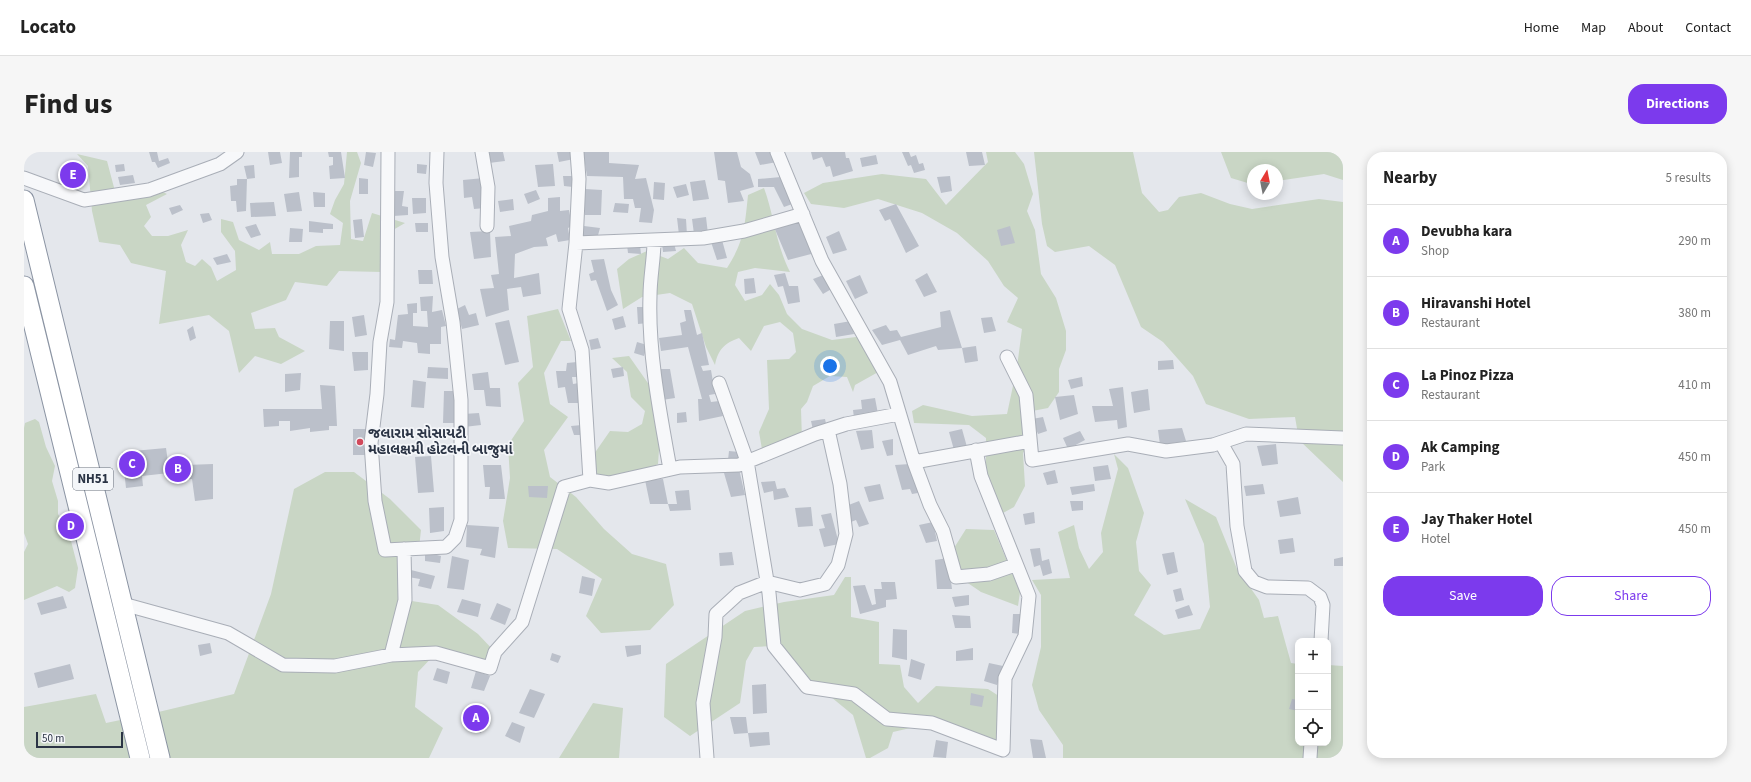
<!DOCTYPE html>
<html lang="en">
<head>
<meta charset="utf-8">
<style>
	body { margin:0; font-family:"Source Sans 3","Noto Sans Gujarati",sans-serif; background:#f6f6f6; color:#222 }
	.controls { position:absolute; right:12px; bottom:12px; display:grid; overflow:hidden; border-radius:8px; box-shadow:0 2px 10px #0003 }
	.controls button { width:36px; height:36px; display:grid; place-items:center; padding:0; border:0; border-bottom:1px solid #e0e0e0; background:#fff; color:#222; font:20px sans-serif }
	.compass { position:absolute; left:1223px; top:12px; width:36px; height:36px; border-radius:50%; background:#fff; box-shadow:0 2px 10px #0003; rotate:10deg }
	.scale { position:absolute; left:12px; bottom:10px; width:87px; box-sizing:border-box; padding-left:4px; border:2px solid #2b3445; border-top:0; font-size:11px; line-height:14px; white-space:nowrap; color:#2b3445; -webkit-text-stroke:3px #f4f6f9; paint-order:stroke }
	.you { position:absolute; left:806px; top:214px; width:14px; height:14px; margin:-10px; border:3px solid #fff; border-radius:50%; background:#1a73e8; box-shadow:0 0 0 6px #1a73e833 }
	.badge { display:grid; place-items:center; width:26px; height:26px; border-radius:50%; background:#7c3aed; color:#fff; font-size:13px; font-weight:700 }
	.pin { position:absolute; translate:-50% -50%; border:2px solid #fff; box-shadow:0 1px 4px #0006 }
	.list { margin:0; padding:0; list-style:none }
	h2 { display:flex; justify-content:space-between; align-items:center; height:52px; margin:0; padding:0 16px; font-size:17px }
	h2 small { font-size:13px; font-weight:400; color:#767676 }
	.list li { display:grid; grid-template-columns:26px 1fr auto; gap:12px; align-items:center; box-sizing:border-box; height:72px; padding:0 16px; border-top:1px solid #e0e0e0 }
	.list b { display:block; font-size:15px; white-space:nowrap }
	.list p { margin:0; font-size:13px; white-space:nowrap; color:#767676 }
	.list em { font-size:13px; font-style:normal; color:#767676 }
	.actions { display:flex; gap:8px; padding:12px 16px }
	.actions a { flex:1; padding:9px 0; border:1px solid #7c3aed; border-radius:16px; text-align:center; font-size:14px; color:#7c3aed }
	.actions .main { background:#7c3aed; color:#fff }
	.icon { flex:none; width:22px; height:22px; fill:none; stroke:currentColor; stroke-width:2; stroke-linecap:round; stroke-linejoin:round }
	.map { position:relative; flex:none; width:1319px; height:606px; overflow:hidden; border-radius:16px }
	header { display:flex; align-items:center; gap:24px; box-sizing:border-box; height:56px; padding:0 20px; background:#fff; border-bottom:1px solid #e0e0e0 }
	header strong { font-size:19px }
	nav { display:flex; gap:22px; margin-inline-start:auto; font-size:14px }
	.intro { display:flex; align-items:center; justify-content:space-between; box-sizing:border-box; height:96px; padding:0 24px }
	h1 { margin:0; font-size:28px }
	.button { padding:10px 18px; border-radius:16px; background:#7c3aed; color:#fff; font-size:14px; font-weight:700 }
	main { display:flex; gap:24px; padding:0 24px }
	aside { flex:1; background:#fff; border-radius:16px; box-shadow:0 2px 10px #0003 }
	.map>svg:first-child { display:block }
</style>
</head>
<body>
<header>
<strong>Locato</strong>
<nav><a>Home</a><a>Map</a><a>About</a><a>Contact</a></nav>
</header>
<div class="intro"><h1>Find us</h1><a class="button">Directions</a></div>
<main>
<div class="map">
<svg width="1319" height="606" viewBox="0 0 1319 606">
	<rect width="100%" height="100%" fill="#e4e7ec"/>
	<!-- green -->
	<path fill="#c9d6c5" d="M323 0H333L337 11 326 49 327 87 339 89 348 61 381 71 357 85 358 120 315 119 303 134 271 130 262 148 227 161 231 177 251 176 255 185 281 199 257 212 231 204 215 221 205 179 185 163 135 172 142 119 107 111 96 93 75 90 68 59 64 14 53 2 83 9 92 43 135 38 143 42 122 53 127 65 120 74 128 84H144L164 78 157 93 162 110 171 114 178 107 187 115 193 129 212 118 211 99 197 80V67L209 70 215 88 235 98 246 90 248 102H275L292 94 316 93 319 71 306 62 311 48 320 32Z
		M962 0H991L1000 12 1009 42 1003 59 1011 78 1017 122 1032 146 1042 179V198L1035 217V240L1024 256 1003 260 1006 289 999 301 1001 334 990 355 979 361 960 332 962 313V286L945 273 890 271 888 259 899 253 948 264 983 262 993 215 998 177 983 170 994 146 980 134 964 109 933 81 898 61 854 47 820 56 787 52 780 41 799 31 858 22 902 27 922 53 964 10Z
		M1010 0H1109L1118 41 1135 60 1144 58 1155 45 1177 41 1206 52 1228 57 1295 47 1319 50V330L1275 288 1271 265 1225 267 1182 252 1169 224 1139 190 1117 175 1091 113 1065 94 1031 100 1023 94 1018 72Z
		M1197 0H1319V28L1300 22 1253 29V18H1229V32H1227L1207 26Z
		M740 36C750 63 752 93 766 120L731 116 714 120 711 133 721 149 738 143 746 132 755 143 763 162 778 177 808 188 840 184 856 219 831 233 829 240 823 225 806 224 789 234 783 250 777 257 778 288 739 303 735 280 745 257 743 208 765 207 772 200 769 181 756 170 740 174 727 199 715 186C701 191 694 197 691 213L682 195 668 152 646 141 618 145 599 157 593 117 605 107 623 99 644 107 660 96 674 111 703 116C720 90 721 73 724 43Z
		M534 157 547 189H537L520 221 526 252 544 265 520 298 526 325 552 345 580 377 608 402 642 412 650 453 626 478 577 481 562 464 578 427 533 397 484 396 479 369 486 326 484 293 500 269 494 231 509 215 503 164Z
		M605 204 626 234 637 268 634 312 596 329 566 328 570 302 586 279 604 280 618 272 621 259 607 245 603 220 588 206Z
		M11 267 15 270 22 295 31 314 28 329 34 349V362L43 376 42 370 48 369 52 383 46 385 54 416 51 436 45 440 33 434 0 448V400L4 392 0 381V276L1 271Z
		M1090 302 1104 316 1120 361 1112 390 1115 419 1127 433 1110 463 1140 483 1176 477 1186 455 1180 392 1161 347 1192 365 1213 417 1235 448 1240 466 1254 464 1267 511 1274 512V591H1304V513L1319 514V606H1039V593L1015 558 1008 533 1017 495V443L1008 428 1046 426 1034 380 1050 373 1055 396 1065 417 1079 400 1077 381 1094 317Z
		M301 320H330L366 347 397 378 395 396 380 397 381 448 414 453 454 482 471 500 466 516 412 501 394 520 391 555 419 576 405 606H136L126 562 210 542 247 442 270 337Z
		M942 377 970 378 996 440 994 454 957 440 935 425 930 396Z
		M821 425H827V465L855 470V512L876 513 880 535 894 551 912 534 964 537 981 548 979 598 908 571 869 580 864 596 846 606H842L829 563 807 545 783 535 750 494 730 495 722 509 716 551 666 584 640 565 642 512 721 459 760 450 810 443Z
		M72 542 82 571 106 566 115 606H0V555Z
		M569 551 599 556 595 606H535Z"/>
	<!-- building -->
	<path fill="#bbc0ca" d="M125 0H133L135 9 144 6 146 11 134 16 131 10H128Z
		M244 0H256L258 11 246 13Z
		M266 0H278V5H275V25L265 26Z
		M304 0H317L321 26 306 27 305 14 309 13V5H305Z
		M342 0 352 1 349 15 340 13Z
		M463 0H479L481 9 465 11Z
		M533 0H548L550 7 535 10Z
		M559 0H585V11L615 13 611 27 622 26 630 58 628 71 615 70 617 56H611L609 47H600L599 25 563 24Z
		M690 0H713L717 15 726 22 730 35 716 39 720 49 704 51 701 29 694 28Z
		M731 0H749L753 10 736 13Z
		M787 0H821L822 6H825L829 19 809 25 806 14 802 15 798 5 789 8Z
		M878 0H885L887 5 892 3 895 12 899 11 901 18 890 21 887 13 884 14Z
		M942 0H958L961 13 945 14Z
		M852 3 854 12 838 15 836 6Z
		M44 10 58 13 54 35 39 32Z
		M100 12 101 19 92 20 91 13Z
		M393 12 403 13 402 22 393 21Z
		M529 12 531 34 514 35 511 13Z
		M230 13 231 26 223 27 220 14Z
		M109 23 111 31 96 33 94 25Z
		M539 24H548L549 35 540 34Z
		M926 24 928 39 917 41 913 25Z
		M757 25 771 51 760 55 750 35H734V27Z
		M335 26 344 27V42H335Z
		M460 26 461 56 450 57 448 45 440 46 439 28Z
		M213 27H223L222 59 213 60 212 49H207L206 34 213 33Z
		M681 28 685 47 669 49 666 30Z
		M630 30 641 31 640 48 629 47Z
		M662 32 665 43 653 46 649 35Z
		M561 37 578 38 577 63H561Z
		M512 38 516 47 504 52 500 42Z
		M371 39H380L378 54 384 55V63L369 64Z
		M275 40 278 59 263 60 260 42Z
		M289 40 301 41V55H290Z
		M536 45V59L545 58 548 74 544 76 546 88 534 90 532 82 522 86 524 94 510 95 491 102 490 126 515 121 517 142 499 145 497 135 483 137 485 158 462 165 456 137 470 136 467 123 475 122 471 85 487 84 485 74 507 69 508 63 524 59V46Z
		M388 46H402V61L389 62Z
		M489 47 490 58 476 60 474 49Z
		M250 50 252 64 227 65 226 51Z
		M591 51 605 52 604 61 589 60Z
		M872 52 895 94 882 101 866 67 861 69 855 58Z
		M156 53 159 58 148 63 145 56Z
		M185 61 188 68 179 71 176 62Z
		M682 65 684 82H670L668 67Z
		M653 66 662 67 663 83H655Z
		M338 67 340 85 331 86 329 68Z
		M778 68 791 101 764 108 750 75Z
		M285 69 309 72V77H299V81L285 80Z
		M391 71H404V80H392Z
		M232 72 237 83 227 86 221 75Z
		M560 74 576 76 573 87 558 84Z
		M986 74 991 91 977 94 973 78Z
		M266 76 279 77 278 90H265Z
		M466 79 467 105 450 107 446 80Z
		M815 79 823 98 809 102 802 85Z
		M698 88 703 106 693 108 687 90Z
		M638 91H650L652 99 639 100Z
		M603 93H616L617 102 604 101Z
		M203 102 207 110 193 113 189 106Z
		M580 107 587 138 594 153 583 159 572 128 567 129 565 122 570 120 567 108Z
		M394 118H408L409 132H395Z
		M761 121 765 134H774L776 150 764 152 759 134 754 135 750 123Z
		M903 121 913 140 900 145 891 128Z
		M802 122 809 136 799 142 789 127Z
		M836 123 844 141 831 147 822 129Z
		M730 126 732 141 721 142 720 127Z
		M409 144 408 160 418 158 422 174 417 175V192H406V202L394 201 393 191 379 189 378 196 365 195 366 187 371 188 374 163 384 162 383 152 393 151V161H389V174L404 175 403 159H397L396 145Z
		M441 153 445 163 452 161 455 173 438 177 433 157Z
		M613 155H623L624 171 614 172Z
		M660 158H667L673 183 678 181 685 213 677 214 679 219 687 218 691 242 685 243 687 250 695 249 699 264 675 269 674 247H678L664 195 637 199 635 186 658 183 656 171 662 169Z
		M926 158 938 196 914 198 912 194 884 203 876 188 858 193 848 178 862 173 866 179 873 178 877 185 917 175 916 160Z
		M340 163 343 183 331 185 328 165Z
		M599 164 602 175 591 178 588 167Z
		M968 165 972 179 960 181 957 166Z
		M485 168 495 210 481 213 471 171Z
		M306 169H320V199L305 197Z
		M827 169 830 182 812 185 810 172Z
		M169 174 172 186 166 189 163 178Z
		M574 186 577 196 567 198 565 188Z
		M613 190 623 193 620 204 610 201Z
		M952 194 954 209 941 211 938 196Z
		M328 200H344V218L330 219Z
		M1149 208 1150 217 1134 218V209Z
		M553 210 554 225H548L549 232 555 231 557 251H544L541 235 534 236 532 219H542L543 211Z
		M404 215 424 216V227L403 226Z
		M599 215 600 224 589 226 587 217Z
		M634 217H646L651 246 638 248Z
		M464 220 466 236H476L477 255 462 254 460 238H450L448 222Z
		M277 221 276 238 261 240V222Z
		M1058 225 1059 234 1047 237 1044 228Z
		M389 228 402 230 400 256 387 255Z
		M296 233 311 234 313 274H305V278L286 280V276L266 279V269H255V274L240 275 239 257H298Z
		M1099 235 1103 275 1094 277 1093 268 1071 270 1068 254H1089L1085 237Z
		M1124 237 1126 258 1110 261 1107 240Z
		M420 239H430V271H419Z
		M1050 243 1054 262 1036 268 1031 245Z
		M851 246 854 262 830 266 829 258 838 257 837 248Z
		M662 260 663 270 653 271V261Z
		M455 261 457 273 440 275 439 262Z
		M1019 265 1023 279 1014 282 1008 267Z
		M801 267 803 276 789 278 787 269Z
		M558 273 559 283H550L547 274Z
		M1158 276 1162 289 1136 293 1134 278Z
		M329 277H342L344 303H329Z
		M938 277 943 295 930 298 925 280Z
		M848 278 850 296 837 298 832 279Z
		M1056 279 1061 288 1044 297 1039 286Z
		M869 287V303L863 304 858 289Z
		M1252 292 1254 312 1238 314 1233 294Z
		M142 296 144 310 162 309V313L189 312V347L171 349 168 327 145 329V321L118 324 119 334 102 336 98 300Z
		M705 299 715 300 714 309 704 308Z
		M407 304 410 340 394 341 391 305Z
		M886 312 894 341 888 342 886 337 878 338 871 313Z
		M459 313H477L481 347H465L466 335H461Z
		M1084 313 1087 327 1071 329 1069 315Z
		M715 317 721 343 707 345 700 321Z
		M1031 318 1034 331 1023 333 1019 321Z
		M639 327 644 352H626L621 328Z
		M751 329 753 337 761 336 765 345 750 348 749 339 740 341 737 330Z
		M856 332 860 347 845 350 840 335Z
		M1070 332 1071 339 1048 343 1046 335Z
		M1239 332 1241 342 1222 344 1220 334Z
		M504 334H524L523 346 505 345Z
		M665 338 667 358 646 359 644 352H653L651 339Z
		M1274 345 1277 362 1256 365 1253 349Z
		M835 349 845 372 835 375 832 368 827 370 822 354Z
		M1046 349H1059V358L1048 359Z
		M420 355V379L406 381 405 356Z
		M787 355 789 374 774 375 771 356Z
		M1010 360 1011 371 1001 373 999 362Z
		M807 361 815 392 800 395 795 377 801 376 797 363Z
		M909 370 913 389 902 391 895 373Z
		M443 373 475 375 471 406 456 403 458 397 442 395Z
		M1269 386 1271 400 1256 402 1254 388Z
		M1016 396 1018 409 1025 407 1028 421 1019 424 1016 413 1010 415 1006 397Z
		M401 400 417 404 416 411 401 409Z
		M708 400 710 413 696 414 695 401Z
		M1150 400 1154 420 1143 423 1138 402Z
		M428 404 445 408 440 438 423 436Z
		M1319 405V414H1310V407Z
		M924 406 928 437H913L911 408Z
		M387 418 411 424 407 437 394 434 396 427 384 425Z
		M558 424 571 427 568 444 555 441Z
		M857 430H871L873 447 862 448V455L836 462 829 434 841 433 848 453 852 452 850 437H858Z
		M1157 436 1160 448 1152 450 1149 438Z
		M945 443V453L931 455 928 445Z
		M39 444 43 456 17 463 13 451Z
		M438 447 457 452 454 465 433 460Z
		M473 451 487 457 481 473 466 467Z
		M1165 453 1169 463 1154 467 1151 458Z
		M989 462H1000L997 482 988 481Z
		M928 463 946 464 947 476H931Z
		M869 477 883 478V508L868 505Z
		M186 491 188 501 176 504 174 493Z
		M617 493V502L603 505 601 494Z
		M949 496V508L932 509V499Z
		M528 501 537 504 534 511 526 508Z
		M887 507 901 512 897 528 884 524Z
		M965 511 979 514 973 533 960 529Z
		M46 512 50 527 14 536 10 521Z
		M413 516 426 520 423 532 409 528Z
		M452 519 466 524 460 539 447 536Z
		M742 532 743 561 729 562 728 533Z
		M506 537 521 542 510 566 495 561Z
		M947 541 960 544 958 555 946 553Z
		M1268 547 1274 548V559L1265 557Z
		M448 552 464 558 457 581 440 574Z
		M706 565H722L724 581 710 582Z
		M488 570 501 575 496 591 481 584Z
		M745 580 746 593 726 595 724 581Z
		M1006 587 1018 588 1022 606H1009Z
		M912 588 924 590 922 606 909 605Z"/>
	<g fill="none" stroke-linecap="round" stroke-linejoin="round">
		<defs>
			<path id="minor" d="M364 0 363 150 356 190 353 242 347 291 351 349 361 398 422 395 431 386 437 368V248L429 170 418 105 412 31 413 0
				M458 0 464 35 463 74
				M753 0 798 109 866 230 890 310 906 353 919 379 932 425 965 422 991 413
				M0 26 60 48 125 38 196 12 213 0
				M630 89C630 107 626 125 626 144 624 201 636 261 646 317
				M552 91 679 86 720 79 779 62
				M983 205 1002 243 1008 308 1104 292 1142 299 1189 293 1222 282 1319 286
				M695 231 723 309 745 441 750 494 783 535 830 542 863 567 908 571 979 598 981 526 1001 484 1005 444 957 324 952 298
				M1197 291 1209 312 1213 374 1221 419 1230 430 1243 435 1284 436 1296 445 1299 453 1297 489
				M890 310 1006 289
				M566 328 585 331 656 315 715 313 791 282 822 272 875 262
				M99 452 204 481 259 513 311 514 367 503 412 501 466 516 471 500 498 470 540 335 566 328 558 198 545 157 552 91 555 27 553 0
				M367 503 381 448 380 397
				M683 606 679 551 691 485 692 462 715 441 743 430 776 438 801 432 814 413 822 382 816 332 804 278
				M1286 606 1287 591"/>
			<path id="highway" d="M0 48 136 606
				M0 134 116 606"/>
		</defs>
		<!-- minor casing -->
		<use href="#minor" stroke="#a9aeb7" stroke-width="15"/>
		<!-- highway casing -->
		<use href="#highway" stroke="#8b94a3" stroke-width="21"/>
		<!-- minor -->
		<use href="#minor" stroke="#f7f8fa" stroke-width="13"/>
		<!-- highway -->
		<use href="#highway" stroke="#fff" stroke-width="19"/>
	</g>
	<!-- markers -->
	<circle fill="#d1495b" stroke="#f4f6f9" stroke-width="1.5" cx="336" cy="290" r="4"/>
	<g text-anchor="middle" dominant-baseline="central" stroke-width="3.5" stroke-linejoin="round" paint-order="stroke">
		<!-- shield labels -->
		<rect fill="#f4f6f9" stroke="#676e7b" stroke-width="1" x="49" y="316" width="40" height="22" rx="3"/>
		<g font-size="13" font-weight="bold" fill="#2b3445">
			<text x="69" y="327">NH51</text>
		</g>
		<!-- poi labels -->
		<g font-size="14" font-weight="bold" fill="#2b3445" stroke="#f4f6f9" text-anchor="start">
			<text x="344" y="282">જલારામ સોસાયટી<tspan x="344" dy="16">મહાલ‌ક્ષમી હોટલની બાજુમાં</tspan></text>
		</g>
	</g>
</svg>
<div class="controls">
<button>+</button>
<button>−</button>
<button><svg class="icon" aria-label="locate" viewBox="0 0 24 24"><circle cx="12" cy="12" r="6"/><path d="M12 2v4M12 18v4M2 12h4M18 12h4"/></svg></button>
</div>
<svg class="compass" viewBox="-18 -18 36 36"><path d="M0-13l5 13h-10z" fill="#e53935"/><path d="M0 13l5-13h-10z" fill="#767676"/></svg>
<div class="scale">50 m</div>
<div class="you"></div>
<div class="pin badge" style="left:452px;top:566px">A</div>
<div class="pin badge" style="left:154px;top:317px">B</div>
<div class="pin badge" style="left:108px;top:312px">C</div>
<div class="pin badge" style="left:47px;top:374px">D</div>
<div class="pin badge" style="left:49px;top:23px">E</div>
</div>
<aside>
<h2>Nearby<small>5 results</small></h2>
<ul class="list">
<li><span class="badge">A</span><div><b>Devubha kara</b><p>Shop</p></div><em>290 m</em></li>
<li><span class="badge">B</span><div><b>Hiravanshi Hotel</b><p>Restaurant</p></div><em>380 m</em></li>
<li><span class="badge">C</span><div><b>La Pinoz Pizza</b><p>Restaurant</p></div><em>410 m</em></li>
<li><span class="badge">D</span><div><b>Ak Camping</b><p>Park</p></div><em>450 m</em></li>
<li><span class="badge">E</span><div><b>Jay Thaker Hotel</b><p>Hotel</p></div><em>450 m</em></li>
</ul>
<div class="actions"><a class="main">Save</a><a>Share</a></div>
</aside>
</main>
</body>
</html>
